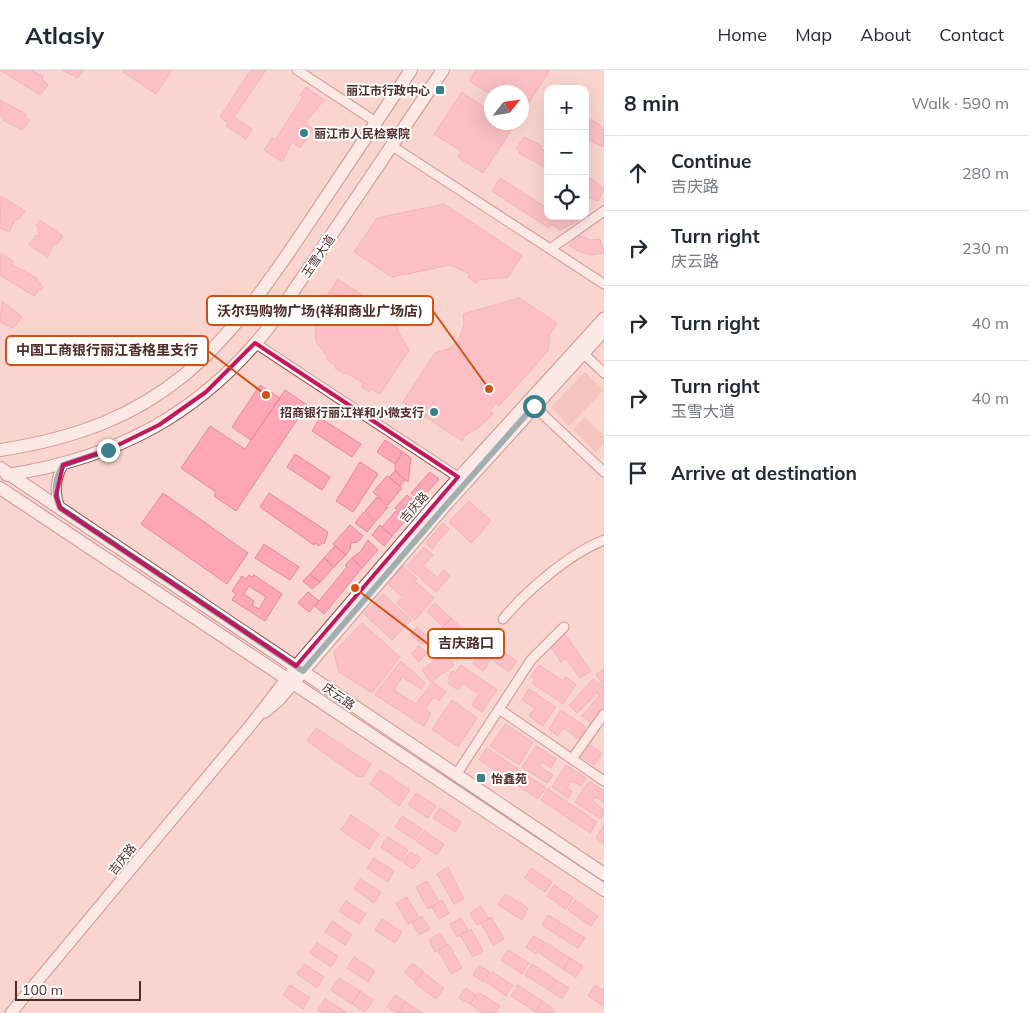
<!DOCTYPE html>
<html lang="en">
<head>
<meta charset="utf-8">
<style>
	body { margin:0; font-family:Mulish,"Noto Sans SC",sans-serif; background:#f6f6f7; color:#1f2937 }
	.controls { position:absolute; right:15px; top:15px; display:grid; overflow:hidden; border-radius:10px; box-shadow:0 5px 20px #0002 }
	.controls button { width:45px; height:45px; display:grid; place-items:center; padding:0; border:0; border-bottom:1px solid #e0e1e3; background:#fff; color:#1f2937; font:25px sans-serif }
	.compass { position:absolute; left:484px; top:15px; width:45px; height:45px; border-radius:50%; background:#fff; box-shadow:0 5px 20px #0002; rotate:60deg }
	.scale { position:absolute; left:15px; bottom:12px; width:126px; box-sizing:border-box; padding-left:5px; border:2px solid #4f2c28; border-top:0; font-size:14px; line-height:18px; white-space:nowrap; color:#4f2c28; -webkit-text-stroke:4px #fff; paint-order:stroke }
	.stop { position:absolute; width:15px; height:15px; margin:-11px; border:4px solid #39808a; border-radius:50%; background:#fff }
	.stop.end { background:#39808a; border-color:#fff; box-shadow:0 1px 5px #0008 }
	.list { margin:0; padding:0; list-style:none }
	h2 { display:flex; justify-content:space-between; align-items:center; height:65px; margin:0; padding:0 20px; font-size:21px }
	h2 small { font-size:16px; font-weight:400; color:#747a83 }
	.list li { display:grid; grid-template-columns:32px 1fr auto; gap:15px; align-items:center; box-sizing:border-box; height:75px; padding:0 20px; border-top:1px solid #e0e1e3 }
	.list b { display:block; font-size:19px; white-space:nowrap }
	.list p { margin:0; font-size:16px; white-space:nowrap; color:#747a83 }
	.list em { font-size:16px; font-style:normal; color:#747a83 }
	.icon { flex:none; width:28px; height:28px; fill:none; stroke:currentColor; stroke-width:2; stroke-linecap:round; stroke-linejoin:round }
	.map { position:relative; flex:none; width:604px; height:943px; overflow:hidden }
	header { display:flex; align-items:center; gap:30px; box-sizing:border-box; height:70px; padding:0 25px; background:#fff; border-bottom:1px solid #e0e1e3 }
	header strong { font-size:24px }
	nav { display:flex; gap:28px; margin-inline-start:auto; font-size:18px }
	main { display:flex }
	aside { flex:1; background:#fff }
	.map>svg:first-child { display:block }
</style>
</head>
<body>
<header>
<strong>Atlasly</strong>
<nav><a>Home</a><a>Map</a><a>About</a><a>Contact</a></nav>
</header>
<main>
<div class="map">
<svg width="604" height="943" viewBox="0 0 604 943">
	<rect width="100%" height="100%" fill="#fad5d0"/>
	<!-- green -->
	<path fill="#f0afa6" d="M585 302 604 320 569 356 551 337Z
		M585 347 604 366V373L596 382 573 359Z"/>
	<!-- building -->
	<path fill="#fea6b6" stroke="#e08b9b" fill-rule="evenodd" d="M0 0H32L43 7 42 9 48 15 40 25Z
		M62 0H83L78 8Z
		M125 0H172L156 24 123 2Z
		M251 0H266L234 47 252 59 246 69 226 56 228 53 220 47Z
		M476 0H550L522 43V22H492V25L469 11Z
		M306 17 324 30 305 53 313 59 300 78 292 72 282 92 264 80 272 68 275 70 303 27 300 25Z
		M462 22 488 40 492 35V52H512L514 56 483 103 458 87 461 81 434 64Z
		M0 30 26 44 25 46 30 50 22 60 3 50 4 48 0 45Z
		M585 47 602 56 601 57 604 59 603 77 585 68Z
		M524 67 542 76 540 78 548 83V99L519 83 520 81 516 78Z
		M588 106 604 119 598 131 585 126V107Z
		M500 108 548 139V146H556L549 158 492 121Z
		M1 126 25 141 18 150 16 148 9 162 0 158Z
		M444 134 522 186 508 207 478 210 476 213 468 207 470 204 451 195 392 207 354 182 377 148Z
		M560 146H582L583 148 560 160 551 154Z
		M40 150 63 166 57 174 54 173 48 187 29 175 36 165 39 166 40 164 37 162 39 158 36 156Z
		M578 165 591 170 600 169 604 183 589 185 574 179 569 175Z
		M0 183 13 191 11 194 38 209 37 210 43 217 41 220 39 219 34 226 0 205Z
		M338 209 393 246 399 263 409 280 380 324 371 319 369 322 361 317 363 313 345 302 344 304 335 298 336 296 326 289 328 287 317 274 315 263 318 248 314 246Z
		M519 228 557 253 550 264 548 281 499 336 496 333 490 341 493 344 478 358 466 365 462 371 403 332 435 283 451 278 459 269 464 254 463 244Z
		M2 231 21 246V249L13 258 0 252Z
		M260 315 280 328 251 370 232 357Z
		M285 320 307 335 236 441 214 426 216 422 181 398 210 356 245 379Z
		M320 348 361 374 352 387 312 361Z
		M385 370 403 382 395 394 377 382Z
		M403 382 411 388 408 412 395 401V394Z
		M295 384 330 407 322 420 287 397Z
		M360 392 378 404 353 442 336 431Z
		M395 401 405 410 400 416 389 407Z
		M430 402 439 409 420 431 411 423Z
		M387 406 402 418 388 435 373 422Z
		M163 423 248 483 227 514 141 454Z
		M269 423 328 462 324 474 322 472 319 476 315 473 314 475 260 437Z
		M407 425 419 435 407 449 395 438Z
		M377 427 388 437 376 451 365 441Z
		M469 431 491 451 471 473 449 452Z
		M396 441 406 450 392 466 382 457Z
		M364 442 375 452 367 462 355 453Z
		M443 453 449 459 432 479 426 473Z
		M350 455 363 466 358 472 351 473 350 480 346 485 333 474Z
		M380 455 392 466 384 476 372 465Z
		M368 470 378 480 362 498 352 488 361 481Z
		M264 474 299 497 290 510 255 488Z
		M335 476 346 485 334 497 324 488Z
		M424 477 433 485 423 496 437 507 444 500 450 506 436 522 407 496Z
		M324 488 334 497 320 512 310 504Z
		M352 488 362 498 324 544 315 536 347 497 345 495Z
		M403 496 417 509 401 526 388 514Z
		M310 504 320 512 312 519 303 511Z
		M249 505 252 507 254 505 282 524 265 551 232 530 236 524 232 521 242 506 246 509ZM249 516 266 527 259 539 252 535 254 531 244 524Z
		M416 512 434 528 415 550 397 533Z
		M308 522 319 531 309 542 298 533Z
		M383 524 411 550 392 570 364 544Z
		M435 533 451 548 443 557 427 542Z
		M451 548 477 573 457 590 433 568Z
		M362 553 400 587 372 623 339 602 334 582Z
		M417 557 428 567 421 574 410 564Z
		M564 563 591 601 580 608 566 589 561 592 549 574Z
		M488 571 517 591 509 602 491 589 483 601 473 594Z
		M419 576 427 583 419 592 411 584Z
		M445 583 454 595 431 612 422 600Z
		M401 591 425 613 421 619 402 607 394 620 416 634 433 612 446 622 439 631 434 627 425 639 431 643 424 656 375 625Z
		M461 595 497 620 482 642 472 635 479 624 463 613 458 620 448 613 450 610 448 608 452 601 455 603Z
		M539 595 563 611 565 607 576 614 563 634 532 613 535 609 531 606Z
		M604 599V612L602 614 596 604Z
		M593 609 604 617V638L591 653 582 646 600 625 597 623 577 643 569 635Z
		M529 619 556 637 543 656 529 646 535 638 522 630Z
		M452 630 477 648 458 677 432 659Z
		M561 640 586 657 579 669 563 658 558 666 549 659Z
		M505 654 533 672 519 695 490 676Z
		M316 658 371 694 363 707 357 706 307 671Z
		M586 672 602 683 594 695 578 684Z
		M536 676 556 689 551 698 542 692 539 696 553 705 547 713 522 697Z
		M487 678 518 699 511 710 479 690Z
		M566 695 586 708 581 716 572 711 567 718 572 722 568 728 552 717Z
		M380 700 410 720 399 736 370 714Z
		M521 701 546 718 538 729 513 712Z
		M589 711 604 721V732L595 727 592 731 604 740 601 749 575 732Z
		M548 719 597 752 590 763 541 730Z
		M416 723 436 736 428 748 408 735Z
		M440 738 461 752 455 762 433 748Z
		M351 745 379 764 369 779 341 760Z
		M402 746 422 759 415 770 395 757Z
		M604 755V774L596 768Z
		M424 761 444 774 437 785 416 771Z
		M388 767 408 780 401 791 381 777Z
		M410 782 421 788 413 799 403 792Z
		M374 788 394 801 388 812 367 798Z
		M448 797 464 829 454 834 437 804Z
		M531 798 552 812 545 822 525 808Z
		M360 809 381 822 374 833 354 819Z
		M427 811 439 832 428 839 416 817Z
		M554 815 573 828 566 839 547 826Z
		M505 824 528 838 522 850 498 835Z
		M407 827 419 848 408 854 396 833Z
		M442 830 449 843 439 849 432 837Z
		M575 830 598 846 591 856 568 840Z
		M346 831 366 844 359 854 339 841Z
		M481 836 489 849 477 855 470 843Z
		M548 845 560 852 553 862 542 855Z
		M422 846 430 859 419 865 412 852Z
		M491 847 504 869 493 875 481 853Z
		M461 848 468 860 457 867 450 854Z
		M382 849 402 862 395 873 375 860Z
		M332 851 352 865 345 875 325 862Z
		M561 853 585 868 578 878 554 863Z
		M471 859 483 881 473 887 460 865Z
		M440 863 447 875 435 882 429 870Z
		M534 866 544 872 536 884 526 877Z
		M545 872 570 888 563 899 539 883Z
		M317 873 338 886 331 897 310 883Z
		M448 874 462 898 451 904 438 880Z
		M508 880 529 893 522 904 501 890Z
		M354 887 375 901 368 912 347 898Z
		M570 888 583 896 576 907 563 899Z
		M412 893 423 901 415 911 405 903Z
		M304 894 324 907 317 918 297 904Z
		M532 894 556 910 549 920 525 905Z
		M479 895 490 902 484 912 473 905Z
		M423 902 444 918 436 929 415 913Z
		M492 902 513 915 506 926 486 912Z
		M339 908 360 921 352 934 331 920Z
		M556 910 569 918 562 929 549 920Z
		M290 915 310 928 303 939 283 925Z
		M518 915 542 931 536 942 511 926Z
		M595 915 604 921V936L588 926Z
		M466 918 476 925 470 934 459 928Z
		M360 921 373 930 365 942 352 934Z
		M478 922 500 936 496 943H484L470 934Z
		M395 925 406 932 398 943 387 937Z
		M325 929 346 942 345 943 317 941Z
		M542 931 555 940 553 943 536 942Z
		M406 932 423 943H398Z"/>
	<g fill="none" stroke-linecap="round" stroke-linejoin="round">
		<defs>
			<path id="minor" d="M297 0 376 52
				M392 76 604 214
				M550 179 604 141
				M255 273 458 407
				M583 283 604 303
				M534 336 604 402
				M60 438C54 423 55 409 63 395
				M503 549C527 520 569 484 604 470
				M499 639 604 711
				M572 689 604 644
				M456 705 531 590 564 557"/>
			<path id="tertiary" d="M265 642 279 630 447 434 604 261
				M11 943 254 651 296 596 440 428 604 248"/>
			<path id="secondary" d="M0 380C164 355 223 282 310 151 344 101 377 50 411 0
				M0 398 604 804
				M7 405C117 388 200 344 269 257L443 0
				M0 418 604 820"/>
		</defs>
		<!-- minor casing -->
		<use href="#minor" stroke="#984a42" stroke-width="11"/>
		<!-- tertiary casing -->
		<use href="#tertiary" stroke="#984a42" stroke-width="13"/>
		<!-- secondary casing -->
		<use href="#secondary" stroke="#984a42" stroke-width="14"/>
		<!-- minor -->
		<use href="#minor" stroke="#fff" stroke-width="9"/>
		<!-- tertiary -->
		<use href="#tertiary" stroke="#fff" stroke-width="11"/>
		<!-- secondary -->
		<use href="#secondary" stroke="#fff" stroke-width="12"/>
	</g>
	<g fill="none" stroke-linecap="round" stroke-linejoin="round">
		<!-- route -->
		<path stroke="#39808a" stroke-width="6" d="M108 380 63 395C55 409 53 423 60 438L303 601 447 434 534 336"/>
	</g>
	<!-- marked area -->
	<path d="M0 0H604V943H0ZM255 273 458 407 296 596 60 438 56 426 63 395 108 380 159 355 206 322Z" fill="#fad5d0" fill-opacity=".55" fill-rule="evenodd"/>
	<path fill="none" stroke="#c2185b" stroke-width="4" stroke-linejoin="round" d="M255 273 458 407 296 596 60 438 56 426 63 395 108 380 159 355 206 322Z"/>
	<!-- markers -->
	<g fill="#39808a" stroke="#fff" stroke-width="2">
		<rect x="435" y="15" width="10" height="10" rx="2.5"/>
		<circle cx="304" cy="63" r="5"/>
		<circle cx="434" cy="342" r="5"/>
		<rect x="476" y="703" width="10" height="10" rx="2.5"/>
	</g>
	<g text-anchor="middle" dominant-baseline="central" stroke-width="4" stroke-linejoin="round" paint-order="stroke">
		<!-- poi labels -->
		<g font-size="12" font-weight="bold" fill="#4f2c28" stroke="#fff" text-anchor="end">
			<text x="430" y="20">丽江市行政中心</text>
			<text x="314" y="63" text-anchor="start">丽江市人民检察院</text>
			<text x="424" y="342">招商银行丽江祥和小微支行</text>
			<text x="491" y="708" text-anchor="start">怡鑫苑</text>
		</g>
		<!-- street labels -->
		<g font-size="12" fill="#4f2c28" stroke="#fff">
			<text transform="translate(318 186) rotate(-56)">玉雪大道</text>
			<text transform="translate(414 437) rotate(-49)">吉庆路</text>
			<text transform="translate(339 626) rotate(35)">庆云路</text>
			<text transform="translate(122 789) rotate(-51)">吉庆路</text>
		</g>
	</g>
	<!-- callouts -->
	<path fill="none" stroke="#d15210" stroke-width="2" d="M489 319L433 241M266 325L208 281M355 518L428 574"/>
	<g fill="#d15210" stroke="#fff" stroke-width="2">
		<circle cx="489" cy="319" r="5"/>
		<circle cx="266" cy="325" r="5"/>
		<circle cx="355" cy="518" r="5"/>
	</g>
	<g fill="#fff" stroke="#d15210" stroke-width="2">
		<rect x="207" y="226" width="226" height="29" rx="5"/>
		<rect x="6" y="266" width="202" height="29" rx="5"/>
		<rect x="428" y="559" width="76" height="29" rx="5"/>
	</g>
	<g font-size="14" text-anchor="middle" font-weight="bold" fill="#4f2c28">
		<text x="320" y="246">沃尔玛购物广场(祥和商业广场店)</text>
		<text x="107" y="285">中国工商银行丽江香格里支行</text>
		<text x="466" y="578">吉庆路口</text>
	</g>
</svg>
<div class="controls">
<button>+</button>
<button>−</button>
<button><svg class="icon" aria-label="locate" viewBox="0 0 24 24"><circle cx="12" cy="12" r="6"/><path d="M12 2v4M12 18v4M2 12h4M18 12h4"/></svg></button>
</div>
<svg class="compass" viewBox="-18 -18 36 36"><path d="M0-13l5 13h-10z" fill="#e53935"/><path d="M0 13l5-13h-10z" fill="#747a83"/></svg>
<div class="scale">100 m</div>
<div class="stop" style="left:534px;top:336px"></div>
<div class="stop end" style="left:108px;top:380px"></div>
</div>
<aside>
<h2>8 min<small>Walk · 590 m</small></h2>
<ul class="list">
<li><svg class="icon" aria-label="ahead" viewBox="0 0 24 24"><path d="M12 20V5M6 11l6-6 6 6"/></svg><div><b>Continue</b><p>吉庆路</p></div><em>280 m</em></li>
<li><svg class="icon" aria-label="right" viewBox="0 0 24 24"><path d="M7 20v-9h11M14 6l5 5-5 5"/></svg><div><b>Turn right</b><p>庆云路</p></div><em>230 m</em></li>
<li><svg class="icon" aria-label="right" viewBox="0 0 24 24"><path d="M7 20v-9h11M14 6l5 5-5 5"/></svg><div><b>Turn right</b></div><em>40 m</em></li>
<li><svg class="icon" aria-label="right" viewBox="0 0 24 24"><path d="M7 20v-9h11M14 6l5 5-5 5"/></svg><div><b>Turn right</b><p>玉雪大道</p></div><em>40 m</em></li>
<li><svg class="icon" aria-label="arrive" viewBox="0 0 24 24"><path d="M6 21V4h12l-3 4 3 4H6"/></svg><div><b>Arrive at destination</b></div></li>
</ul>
</aside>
</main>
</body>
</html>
